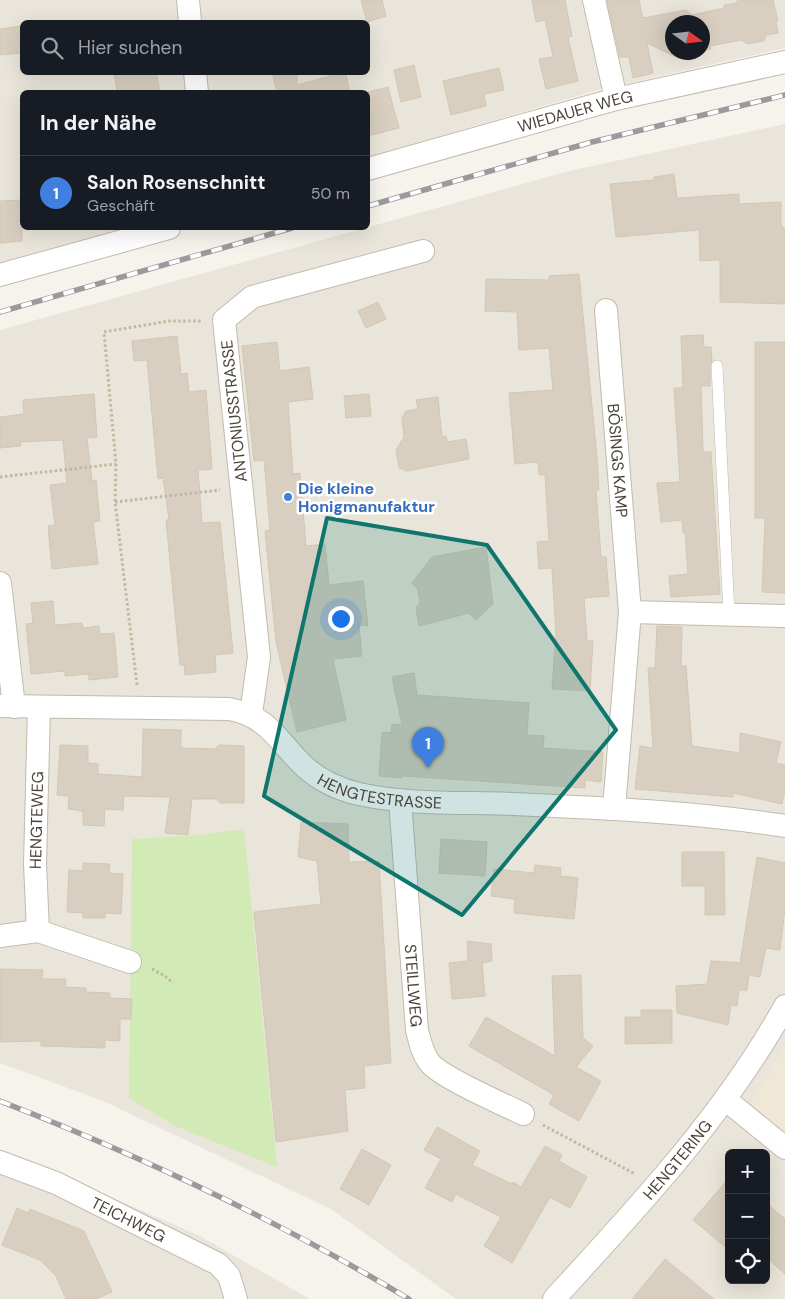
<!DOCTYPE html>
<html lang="de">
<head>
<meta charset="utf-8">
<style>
	body { margin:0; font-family:"DM Sans",sans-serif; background:#20242c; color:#f1f3f6 }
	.controls { position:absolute; right:15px; bottom:15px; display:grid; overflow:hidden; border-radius:8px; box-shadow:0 5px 20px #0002 }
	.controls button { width:45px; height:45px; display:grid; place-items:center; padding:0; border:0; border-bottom:1px solid #363941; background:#171b24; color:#f1f3f6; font:25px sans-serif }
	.compass { position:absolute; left:665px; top:15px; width:45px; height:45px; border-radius:50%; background:#171b24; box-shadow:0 5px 20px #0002; rotate:104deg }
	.you { position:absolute; left:340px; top:618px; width:18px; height:18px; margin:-12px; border:4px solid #fff; border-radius:50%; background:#1a73e8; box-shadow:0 0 0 8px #1a73e833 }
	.badge { display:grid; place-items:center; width:32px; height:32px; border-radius:50%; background:#fc3f1d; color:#fff; font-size:16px; font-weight:700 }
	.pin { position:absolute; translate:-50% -41px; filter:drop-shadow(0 1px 2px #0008) }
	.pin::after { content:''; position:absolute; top:26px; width:18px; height:15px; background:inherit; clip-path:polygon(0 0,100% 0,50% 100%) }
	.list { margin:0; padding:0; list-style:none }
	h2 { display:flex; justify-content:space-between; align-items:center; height:65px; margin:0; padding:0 20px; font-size:21px }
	h2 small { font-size:16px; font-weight:400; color:#9ea1a6 }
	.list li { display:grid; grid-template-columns:32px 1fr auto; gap:15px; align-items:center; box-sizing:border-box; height:75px; padding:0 20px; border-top:1px solid #363941 }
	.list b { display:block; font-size:19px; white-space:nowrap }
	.list p { margin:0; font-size:16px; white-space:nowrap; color:#9ea1a6 }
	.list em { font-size:16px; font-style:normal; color:#9ea1a6 }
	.icon { flex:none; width:28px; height:28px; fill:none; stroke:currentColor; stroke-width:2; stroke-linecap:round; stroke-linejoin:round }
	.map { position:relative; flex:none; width:785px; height:1299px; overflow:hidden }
	.search { position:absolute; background:#171b24; box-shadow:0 5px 20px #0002; left:20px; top:20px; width:350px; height:55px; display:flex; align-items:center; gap:12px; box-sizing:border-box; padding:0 18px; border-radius:8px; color:#9ea1a6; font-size:19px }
	.panel { position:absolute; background:#171b24; box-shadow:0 5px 20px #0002; left:20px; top:90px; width:350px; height:140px; border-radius:8px }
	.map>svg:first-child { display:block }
</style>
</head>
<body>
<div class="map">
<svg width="785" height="1299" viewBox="0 0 785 1299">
	<rect width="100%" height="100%" fill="#f6f3ec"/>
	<!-- residential -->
	<path fill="#eae5da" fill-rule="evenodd" d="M0 0H785V48L598 90 368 157V92H22V228H129L0 265ZM22 22H368V72H22ZM672 22H702V52H672Z
		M785 124V1299H456L331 1209 103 1101 0 1063V330L569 171ZM729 1153H766V1280H729Z
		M0 1149 198 1235 310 1299H0Z"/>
	<!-- education -->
	<path fill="#efe8d6" d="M785 1046V1134L750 1105Z"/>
	<!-- green -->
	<path fill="#d2eab5" d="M244 829 277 1167 175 1126 129 1098 132 839 201 835Z"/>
	<!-- building -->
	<path fill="#d8cfc1" stroke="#d3c7b4" d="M361 0H382L386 16 367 22Z
		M532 0H565L572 36 568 37 578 81 546 89 539 59 553 57 545 20 536 22Z
		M607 0H639L643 18 686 10 692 15 724 8V5L736 3 738 0H773L778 21H776L778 33 766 35 764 41 747 44 742 40 710 46 711 49 702 50V22H672V52H697L695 56 678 58 647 43 653 73 633 78 629 57H620Z
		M22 26V53L0 55V29Z
		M414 65 421 97 401 102 394 70Z
		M499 68 504 90 484 94 486 106 451 115 443 81Z
		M114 72H156L160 92H117Z
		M272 72H297V85L345 72 350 92H277Z
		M388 87 399 128 368 136V92Z
		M674 174 677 198 739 194V204L781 202V225L785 229V304L720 302V260L700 261 699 230 616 237 610 184 654 180V177Z
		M22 200V241L0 243V201Z
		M579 274 597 457 599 490H596L601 557H606L609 596 584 598 587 641H593L590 691 552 689 556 635 552 568 539 569 537 542 549 541 545 475H539L538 462 515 464 509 393 553 390 549 348 519 350 517 312 485 311 486 279 549 280V276Z
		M378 302 386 319 366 328 358 311Z
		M703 335 704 347H711L712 361 710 366V386H701L703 452H711L720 594 671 597 669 576 688 574 685 532 683 533 682 520 661 522 657 483 680 482 674 388H683L681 336Z
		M177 336 181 374 187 373 189 392 206 390 212 469 198 470 202 523 220 522 233 653 215 655 216 672 185 675 184 665H180L166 520H169L163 478 158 479 147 360 134 361 132 341Z
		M277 342 280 371 309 367 313 399 288 402 293 474 300 473 306 546 325 544 329 585 363 581 368 626 359 625 362 656 333 659 346 720 297 732 276 642 265 531 270 530 264 460 254 461 242 346Z
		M755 342H785V593L762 592 765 518H755Z
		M94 394 97 437 87 438 92 481 96 480 100 521 93 522 98 564 52 569 48 526 55 525 50 485 67 483 63 440 20 442 21 446 0 448V417L24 414 23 400Z
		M369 394 371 416 346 418 344 396Z
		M438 397 442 437 446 436 447 442 466 439 469 459 407 471 399 468 396 450 404 437 402 418 406 411 418 409 416 400Z
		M486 547 493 604 476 620 469 613 419 626 416 608 420 602 418 590 412 583 432 557Z
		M53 601 55 625 82 623 83 628 99 626 100 634 114 633 118 677 89 680V674L65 676V671L31 674 26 624 33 623 31 603Z
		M657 626 682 627 681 666H686L692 746 740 753V733L781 742 776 763 785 765V791L782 804 733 793V797L635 789 640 746 653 748 648 668H655Z
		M414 673 417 695 529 703 527 735 544 736 543 748 603 752 601 782 585 780V788L402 776V778L379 776 382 732 391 733 392 724 402 725 392 677Z
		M143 729 181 730V748L215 749 219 745 244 746V803H220L216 799H192L188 835 165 833 170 797 124 796 123 810 105 809 104 826 83 825V811L68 809 69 796 57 795 60 745 88 746V763L98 764V774L142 777Z
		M301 822 348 824 349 862 379 861 391 1063 364 1066 365 1088 345 1090 348 1131 276 1142 254 912 321 904 317 861 298 857Z
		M441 839 487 842 485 876 439 873Z
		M682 852H724L725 915H705V886H682Z
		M757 857 785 863V908L780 950 766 948 760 977 749 975 747 990H739L737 1006 731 1005 728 1025 677 1013 676 986 707 984 711 961 740 963Z
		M83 863 110 864 109 873 123 874 121 914 105 913V918H83V913L67 912 69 870 83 871Z
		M535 865 561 868 560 876 578 878 574 919 514 913 515 899 491 896 494 869 534 873Z
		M467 941 491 944 492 961 482 963 485 996 452 999 449 963 468 961Z
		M0 969 43 970 42 979H66L65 987 86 988V992L110 993V998L132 999 131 1019H120V1041L105 1040V1048L41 1046V1041L0 1042Z
		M581 975 583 1038 593 1046 576 1067 601 1081 579 1121 549 1104 554 1095 469 1046 486 1017 555 1056 552 976Z
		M641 1010H672V1043L625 1044V1017H641Z
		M437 1127 480 1151 472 1165 512 1184 513 1182 521 1187 545 1146 562 1155 559 1161 587 1177 570 1208 550 1197 512 1263 484 1246 501 1217 456 1194 452 1202 425 1188 441 1159 424 1150Z
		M362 1149 391 1165 369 1205 340 1189Z
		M729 1178V1250L693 1220Z
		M766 1203 785 1219V1274L766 1257Z
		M17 1208 28 1213 30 1209 84 1231 112 1292 96 1299H66L56 1276 40 1260 2 1245Z
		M665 1259 714 1299H632Z"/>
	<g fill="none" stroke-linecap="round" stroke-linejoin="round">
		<defs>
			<path id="service" d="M717 366 729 615"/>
			<g id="minor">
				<path d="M188 0 190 22"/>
				<path d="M594 0 616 99"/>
				<path d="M195 72 197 92"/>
				<path id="s1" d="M368 169 616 99 785 62"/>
				<path d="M0 275 169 228"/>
				<path id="s2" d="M606 310 630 612 614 808"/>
				<path d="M0 583 14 707"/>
				<path d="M630 612 785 616"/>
				<path id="s3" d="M0 706 229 709C269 716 278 742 305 767 319 780 340 790 359 794 408 805 463 802 513 804 604 808 695 812 785 826"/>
				<path d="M251 714 259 657 224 320 252 297 423 251"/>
				<path id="s4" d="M400 800 417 1030C420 1042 422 1052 429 1062 440 1077 503 1104 523 1114"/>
				<path id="s5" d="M38 931 35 864 39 707"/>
				<path d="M0 936 38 931 130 962"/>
				<path d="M725 1099 785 1148"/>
				<path id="s6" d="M0 1162 56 1183 218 1264 229 1276 236 1299"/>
				<path id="s7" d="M554 1299C638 1207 724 1116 785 1006"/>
			</g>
		</defs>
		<!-- service casing -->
		<use href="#service" stroke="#c2bbae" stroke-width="12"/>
		<!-- minor casing -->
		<use href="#minor" stroke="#c2bbae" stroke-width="24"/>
		<!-- path -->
		<path stroke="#c4b79f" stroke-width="3" stroke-dasharray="2.5 2.5" stroke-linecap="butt" d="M0 477 116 464
			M115 502 220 490
			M137 685 115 502 116 464 104 332 169 321H202
			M152 969 165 976 173 983
			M543 1125 635 1174"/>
		<!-- service -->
		<use href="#service" stroke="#fff" stroke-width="11"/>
		<!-- minor -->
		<use href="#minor" stroke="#fff" stroke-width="22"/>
		<defs>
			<path id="rail" d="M368 206 592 142 785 95
				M0 312 292 228
				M0 1101C141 1156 279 1221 409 1299"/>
		</defs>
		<!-- rail casing -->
		<use href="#rail" stroke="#9a9a9a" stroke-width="5.5"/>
		<!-- rail -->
		<use href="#rail" stroke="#fff" stroke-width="4" stroke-dasharray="11" stroke-linecap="butt"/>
	</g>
	<!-- marked area -->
	<path fill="#0f766e" fill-opacity="0.2" stroke="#0f766e" stroke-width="4" stroke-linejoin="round" d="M327 518 487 545 616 730 462 915 264 796Z"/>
	<!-- markers -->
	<circle fill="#3f7fe0" stroke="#fff" stroke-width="2" cx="288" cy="497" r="5"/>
	<g text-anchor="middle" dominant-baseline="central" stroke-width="5" stroke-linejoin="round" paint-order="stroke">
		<!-- street labels -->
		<g font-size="16" fill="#4b4439" stroke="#fff">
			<text stroke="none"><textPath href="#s1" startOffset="215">WIEDAUER WEG</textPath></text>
			<text transform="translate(234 411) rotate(-96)">ANTONIUSSTRASSE</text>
			<text stroke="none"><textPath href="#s2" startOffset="151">BÖSINGS KAMP</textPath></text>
			<text stroke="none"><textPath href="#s3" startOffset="408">HENGTESTRASSE</textPath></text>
			<text stroke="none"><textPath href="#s5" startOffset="111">HENGTEWEG</textPath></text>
			<text stroke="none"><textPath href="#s4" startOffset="186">STEILLWEG</textPath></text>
			<text stroke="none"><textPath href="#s7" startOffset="186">HENGTERING</textPath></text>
			<text stroke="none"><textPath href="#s6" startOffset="141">TEICHWEG</textPath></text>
		</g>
		<!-- shop labels -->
		<g font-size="16" font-weight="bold" fill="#366cbe" stroke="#fff" text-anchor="start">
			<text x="298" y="488">Die kleine<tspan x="298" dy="18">Honigmanufaktur</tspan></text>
		</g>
	</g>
</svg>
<div class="controls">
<button>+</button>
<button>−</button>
<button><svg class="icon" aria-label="locate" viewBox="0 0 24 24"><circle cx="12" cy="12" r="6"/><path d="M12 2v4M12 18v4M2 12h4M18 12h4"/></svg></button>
</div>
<svg class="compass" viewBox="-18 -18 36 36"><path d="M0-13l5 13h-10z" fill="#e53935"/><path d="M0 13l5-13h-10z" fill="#9ea1a6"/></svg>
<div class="you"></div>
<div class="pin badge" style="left:428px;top:768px;background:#3f7fe0">1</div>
<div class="search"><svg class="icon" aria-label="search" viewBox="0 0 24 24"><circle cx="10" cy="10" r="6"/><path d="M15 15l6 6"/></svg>Hier suchen</div>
<section class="panel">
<h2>In der Nähe<small></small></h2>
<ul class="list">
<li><span class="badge" style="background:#3f7fe0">1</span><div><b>Salon Rosenschnitt</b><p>Geschäft</p></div><em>50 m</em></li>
</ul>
</section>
</div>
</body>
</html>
